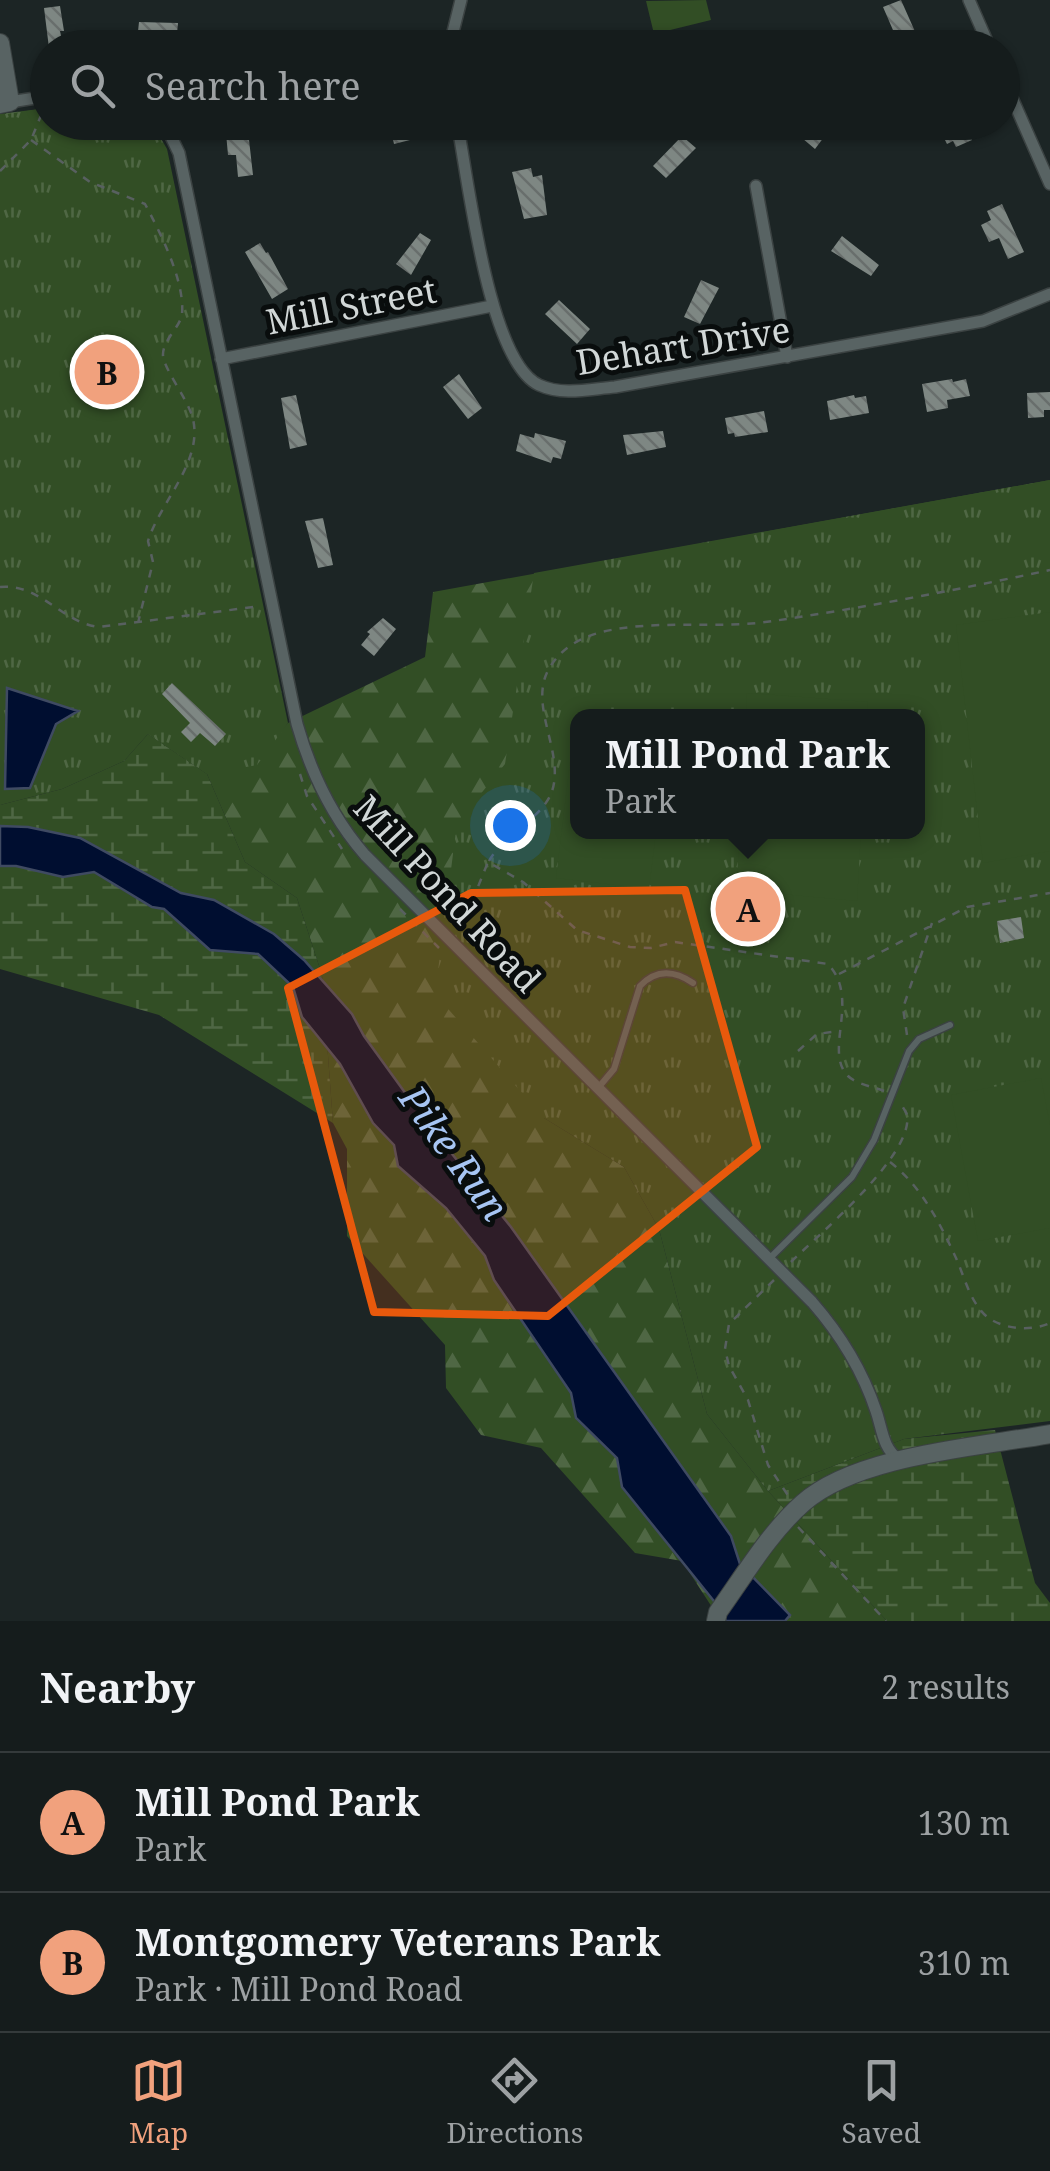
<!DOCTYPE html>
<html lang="en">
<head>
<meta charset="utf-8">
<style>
	body { margin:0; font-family:"Noto Serif",serif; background:#222929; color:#f1f3f6 }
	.you { position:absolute; left:510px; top:825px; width:35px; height:35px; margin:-25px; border:8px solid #fff; border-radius:50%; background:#1a73e8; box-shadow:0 0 0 15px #1a73e833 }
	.badge { display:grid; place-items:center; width:65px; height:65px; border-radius:50%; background:#f1a17d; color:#111; font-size:32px; font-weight:700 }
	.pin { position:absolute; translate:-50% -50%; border:5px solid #fff; box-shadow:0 2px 10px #0006 }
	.popup { position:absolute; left:570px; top:709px; width:355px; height:130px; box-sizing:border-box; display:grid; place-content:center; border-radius:20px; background:#151c1c; filter:drop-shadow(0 2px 8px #0005); font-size:32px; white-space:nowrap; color:#9da1a3 }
	.popup b { font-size:38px; color:#f1f3f6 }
	.popup::after { content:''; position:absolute; left:50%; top:100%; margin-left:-20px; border:20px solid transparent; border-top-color:#151c1c }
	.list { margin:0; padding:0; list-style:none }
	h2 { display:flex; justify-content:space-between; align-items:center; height:130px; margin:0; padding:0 40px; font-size:42px }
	h2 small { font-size:32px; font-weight:400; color:#9da1a3 }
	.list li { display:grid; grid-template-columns:65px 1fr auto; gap:30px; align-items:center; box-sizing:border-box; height:140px; padding:0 40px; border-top:2px solid #343a3b }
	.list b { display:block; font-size:38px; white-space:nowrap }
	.list p { margin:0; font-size:32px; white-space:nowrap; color:#9da1a3 }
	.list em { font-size:32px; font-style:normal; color:#9da1a3 }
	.icon { flex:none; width:55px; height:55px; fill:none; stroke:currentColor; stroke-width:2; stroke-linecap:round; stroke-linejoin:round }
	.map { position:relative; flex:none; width:1050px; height:1621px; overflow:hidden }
	.search { position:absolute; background:#151c1c; box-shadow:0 2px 8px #0004; left:30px; right:30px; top:30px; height:110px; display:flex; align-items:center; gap:25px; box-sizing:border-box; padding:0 35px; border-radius:55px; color:#9da1a3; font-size:38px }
	.sheet { height:410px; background:#151c1c }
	nav { display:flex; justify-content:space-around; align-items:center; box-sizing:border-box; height:140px; border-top:2px solid #343a3b; background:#151c1c; font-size:28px; color:#9da1a3 }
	nav a { display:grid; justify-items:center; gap:5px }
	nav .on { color:#f1a17d }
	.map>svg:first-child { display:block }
</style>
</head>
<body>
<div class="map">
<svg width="1050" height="1621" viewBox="0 0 1050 1621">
	<defs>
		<pattern id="forest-firs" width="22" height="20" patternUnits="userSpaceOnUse" patternTransform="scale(2.5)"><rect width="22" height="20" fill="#324e25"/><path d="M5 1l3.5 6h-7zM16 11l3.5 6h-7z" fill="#4f6744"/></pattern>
		<pattern id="wetland-marsh" width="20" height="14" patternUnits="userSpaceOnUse" patternTransform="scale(2.5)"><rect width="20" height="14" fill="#324e25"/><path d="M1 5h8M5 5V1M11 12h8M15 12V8" fill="none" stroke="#4f6744"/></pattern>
		<pattern id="park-tufts" width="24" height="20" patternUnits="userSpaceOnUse" patternTransform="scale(2.5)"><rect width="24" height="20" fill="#324e25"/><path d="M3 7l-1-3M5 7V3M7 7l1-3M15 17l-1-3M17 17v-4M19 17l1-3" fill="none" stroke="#4f6744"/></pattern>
		<pattern id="building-back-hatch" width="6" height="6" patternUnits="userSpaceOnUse" patternTransform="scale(2.5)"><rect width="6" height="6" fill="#7e8783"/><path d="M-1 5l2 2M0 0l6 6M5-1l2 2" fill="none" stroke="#686e6c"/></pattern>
	</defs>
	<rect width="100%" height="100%" fill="#1c2525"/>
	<!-- forest -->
	<path fill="url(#forest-firs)" d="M47 108 48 122 280 732 288 723 425 657 433 592 1050 480 934 604 918 832V716L568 633 544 1118 624 1167 659 1229 707 1414 768 1491 887 1621H721L682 1561 635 1553 541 1448 481 1435 446 1388 445 1345 347 1236V1149L333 1123 322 975 297 898 245 862 207 774 148 734 0 805V114Z"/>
	<!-- wetland -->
	<path fill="url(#wetland-marsh)" d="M148 734 207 774 245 862 297 898 322 975 333 1123 159 1015 0 969V805L62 789 124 761Z
		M995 1430 1035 1583 1050 1603V1621H887L768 1491 904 1439Z"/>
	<!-- park -->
	<path fill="url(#park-tufts)" fill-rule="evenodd" d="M47 108 48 122 152 123 167 149 288 723 257 765 207 774 148 734 124 761 62 789 0 805V115Z
		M1050 480V1421L904 1439 768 1491 707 1414 659 1229 624 1167 544 1118 435 994 457 823 505 764 534 573ZM578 716H918V832H578Z"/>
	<!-- pitch -->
	<path fill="#324e25" d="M706 0 711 20 654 34 646 1Z
		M1050 612V851L983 863 956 625Z
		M747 693 868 702 867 716H746Z
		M571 754H578V832H656L649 889 556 878Z
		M740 832H861L857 901 736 890Z
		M1041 1078 1050 1125V1228L978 1241 951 1095Z"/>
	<!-- water -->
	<path fill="#000e30" stroke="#3f4a62" stroke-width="2.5" d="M7 688 78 711 56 724 30 788 5 789Z
		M0 826 28 827 80 838 181 893 214 900 274 934 304 960 352 1014 364 1036 427 1123 511 1227 731 1536 740 1564 790 1615 785 1621H726L717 1605 622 1487 617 1458 576 1418 571 1393 494 1280 485 1256 446 1208 398 1166 394 1145 373 1123 340 1064 302 1017 293 987 258 954 210 950 164 909 152 907 94 872 63 877 16 866H0Z"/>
	<!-- building -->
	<path fill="url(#building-back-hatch)" d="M901 0 917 36 899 44 883 7Z
		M60 6 64 31H60L63 45 49 48 44 8Z
		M139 22 178 23 176 45 137 41Z
		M389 122H406L410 140 394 144Z
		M783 122H813L827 133 815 149Z
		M931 122H964L972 140 956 147 953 141 947 144 942 134 938 136Z
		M248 131 253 175 238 177 236 155H228L226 133Z
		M682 136 696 148 666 178 653 166Z
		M531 168 533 177 542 175 547 215 524 219 512 172Z
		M1002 204 1024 252 1008 259 999 238 989 242 981 225 991 220 987 211Z
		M420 233 431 240 411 275 396 264Z
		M842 236 879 265 871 276 831 251Z
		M260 243 266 253 268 252 288 289 272 299 245 252Z
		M701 280 719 288 700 324 684 317Z
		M559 300 590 329 577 344 545 314Z
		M459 374 482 408 468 419 443 387Z
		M952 379 953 382 966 379 970 396 947 400 948 408 927 412 922 384Z
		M1050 392V410H1044V417L1028 418 1027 393Z
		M296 395 307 445 290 449 281 398Z
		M854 395 855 398 866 396 869 413 830 420 827 401Z
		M764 411 768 432 735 437 734 433 728 434 725 418Z
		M663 431 666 447 627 455 623 435Z
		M535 433 566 441 561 459 553 457 551 463 516 451 520 434 534 438Z
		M323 518 333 565 318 568 305 521Z
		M383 618 396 629 374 656 361 645 370 634 367 632Z
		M172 683 226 734 215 746 200 733 191 742 181 732 190 723 162 694Z
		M1021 917 1024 938 1000 943 997 921Z"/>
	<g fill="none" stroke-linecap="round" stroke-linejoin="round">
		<defs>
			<path id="lane" d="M598 1088 614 1069 640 986C656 969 674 970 693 983
				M770 1258 852 1177 874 1140 909 1051 919 1039 950 1025"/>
			<path id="street" d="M969 0 990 48
				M449 48 461 0
				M1002 75 1050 184
				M10 102 48 96
				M164 122 179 153 297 724C311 773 331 816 365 855L812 1302C840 1334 862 1369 876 1411 882 1428 883 1450 899 1459
				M457 122C468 177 488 361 539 385 563 396 590 389 615 387L983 321 1050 294
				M756 186 787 357
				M221 359 492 306"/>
			<path id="secondary" d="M0 43 10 102 0 104
				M716 1621 718 1612C744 1576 769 1533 803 1503 857 1455 979 1447 1050 1434"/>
		</defs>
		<!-- lane casing -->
		<use href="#lane" stroke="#3b4242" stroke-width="9"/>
		<!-- street casing -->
		<use href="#street" stroke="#3b4242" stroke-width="14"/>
		<!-- secondary casing -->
		<use href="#secondary" stroke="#3b4242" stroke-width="20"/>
		<!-- path -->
		<path stroke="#586060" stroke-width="2.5" stroke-dasharray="8 8" stroke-linecap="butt" d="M31 140 90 182 145 204C160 232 185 281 182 314 180 328 162 340 163 356 165 371 188 399 193 419 203 462 160 502 148 541L153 562 138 623
			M0 171 31 140 44 108
			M0 587C40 583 62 623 99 627L261 606
			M300 774 307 796 342 849
			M489 861C504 835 540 819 551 794 567 754 526 705 550 667 561 649 578 639 598 633 654 618 716 630 773 621 863 608 961 589 1050 570
			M400 909 439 948
			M457 929 469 909 488 862 523 882 577 930 630 947 651 948 675 942 828 964C861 999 823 1051 848 1076 856 1084 874 1087 884 1091
			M839 974 967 907 1050 893
			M907 1035 903 1008 932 923
			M798 1051 817 1034 839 1031
			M890 1162C921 1186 940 1223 956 1258 965 1278 971 1306 990 1319 1008 1330 1032 1331 1050 1323
			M791 1262C818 1235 914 1155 907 1115 907 1113 900 1103 899 1101
			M774 1280 729 1324 725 1349 729 1366 748 1400 768 1465 789 1497
			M798 1527 886 1621"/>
		<!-- lane -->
		<use href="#lane" stroke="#586363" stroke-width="6"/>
		<!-- street -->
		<use href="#street" stroke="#586363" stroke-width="11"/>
		<!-- secondary -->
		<use href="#secondary" stroke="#586363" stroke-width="18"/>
	</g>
	<!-- marked area -->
	<path fill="#e8590c" fill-opacity="0.2" stroke="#e8590c" stroke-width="8" stroke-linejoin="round" d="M685 890 757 1147 548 1316 374 1312 288 988 471 893Z"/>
	<g text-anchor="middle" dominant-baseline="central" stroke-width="10" stroke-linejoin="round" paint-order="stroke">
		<!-- street labels -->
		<g font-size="35" fill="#d1d7d7" stroke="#090d0d">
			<text transform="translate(351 305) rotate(-11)">Mill Street</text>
			<text transform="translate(683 345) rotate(-9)">Dehart Drive</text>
			<text transform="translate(448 893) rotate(47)">Mill Pond Road</text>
		</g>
		<!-- water labels -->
		<g font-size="38" font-style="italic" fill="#a7c5f3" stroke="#090d0d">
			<text transform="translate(455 1152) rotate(54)">Pike Run</text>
		</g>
	</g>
</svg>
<div class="you"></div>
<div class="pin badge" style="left:748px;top:909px">A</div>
<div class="popup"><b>Mill Pond Park</b>Park</div>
<div class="pin badge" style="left:107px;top:372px">B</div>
<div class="search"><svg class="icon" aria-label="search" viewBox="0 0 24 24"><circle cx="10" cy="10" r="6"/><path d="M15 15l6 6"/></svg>Search here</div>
</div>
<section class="sheet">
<h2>Nearby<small>2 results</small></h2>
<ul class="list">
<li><span class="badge">A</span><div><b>Mill Pond Park</b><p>Park</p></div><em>130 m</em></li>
<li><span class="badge">B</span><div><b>Montgomery Veterans Park</b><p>Park · Mill Pond Road</p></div><em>310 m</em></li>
</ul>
</section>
<nav>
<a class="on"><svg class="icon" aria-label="map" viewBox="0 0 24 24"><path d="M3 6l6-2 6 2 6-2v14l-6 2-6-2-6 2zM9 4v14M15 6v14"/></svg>Map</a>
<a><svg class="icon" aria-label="directions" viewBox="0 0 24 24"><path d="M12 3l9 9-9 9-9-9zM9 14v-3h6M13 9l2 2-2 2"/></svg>Directions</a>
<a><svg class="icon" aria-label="saved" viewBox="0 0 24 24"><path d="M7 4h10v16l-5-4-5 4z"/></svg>Saved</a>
</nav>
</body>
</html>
